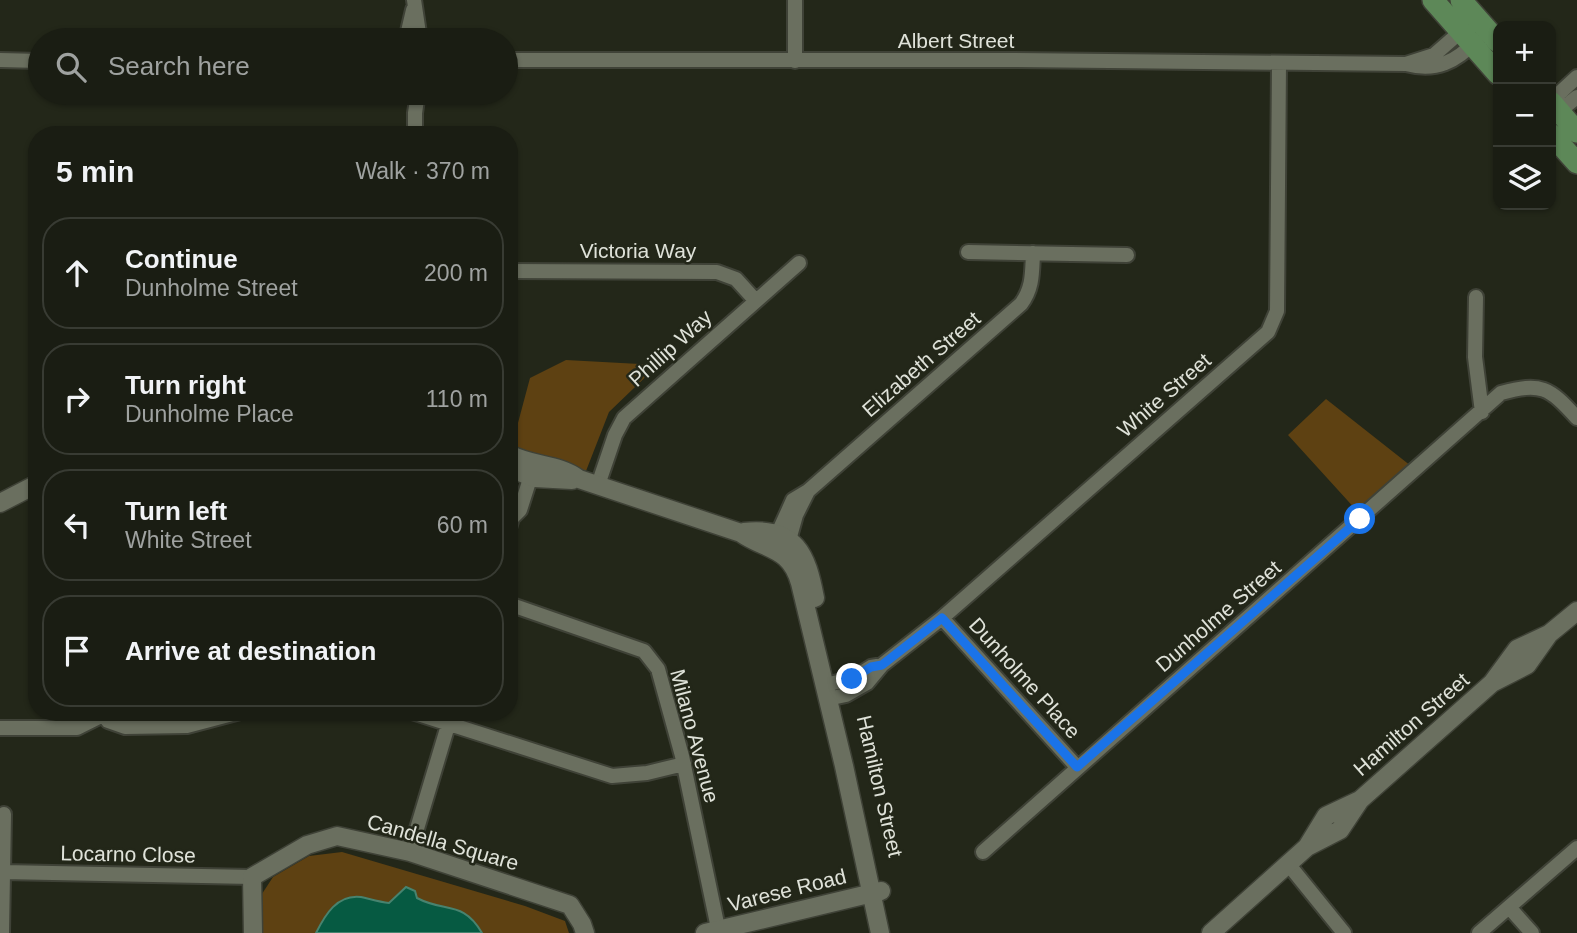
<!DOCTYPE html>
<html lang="en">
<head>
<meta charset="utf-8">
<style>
	body { margin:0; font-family:Arial,sans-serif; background:#272a21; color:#f1f3f6 }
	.controls { position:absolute; right:21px; top:21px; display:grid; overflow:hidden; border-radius:14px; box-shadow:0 2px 5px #0004 }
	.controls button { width:63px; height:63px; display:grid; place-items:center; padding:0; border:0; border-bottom:2px solid #383b33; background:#1a1d13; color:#f1f3f6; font:35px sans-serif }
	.stop { position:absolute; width:21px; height:21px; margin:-16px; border:5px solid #1a73e8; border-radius:50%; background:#fff }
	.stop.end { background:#1a73e8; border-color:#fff; box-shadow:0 2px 7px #0008 }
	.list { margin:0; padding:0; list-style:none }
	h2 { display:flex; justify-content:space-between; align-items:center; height:91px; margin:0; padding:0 28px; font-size:30px }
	h2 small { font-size:23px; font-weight:400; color:#9fa2a0 }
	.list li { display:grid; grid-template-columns:46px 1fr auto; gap:21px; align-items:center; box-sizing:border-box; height:112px; margin:0 14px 14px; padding:0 14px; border:2px solid #383b33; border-radius:28px }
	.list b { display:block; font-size:26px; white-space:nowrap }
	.list p { margin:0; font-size:23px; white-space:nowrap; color:#9fa2a0 }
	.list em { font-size:23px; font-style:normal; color:#9fa2a0 }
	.icon { flex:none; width:38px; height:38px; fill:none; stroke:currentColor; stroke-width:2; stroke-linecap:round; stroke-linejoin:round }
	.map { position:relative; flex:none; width:1577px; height:933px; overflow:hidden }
	.search { position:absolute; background:#1a1d13; box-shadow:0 2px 5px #0004; left:28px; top:28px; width:490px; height:77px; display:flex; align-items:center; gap:18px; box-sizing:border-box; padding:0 24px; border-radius:38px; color:#9fa2a0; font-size:26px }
	.panel { position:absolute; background:#1a1d13; box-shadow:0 2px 5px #0004; left:28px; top:126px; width:490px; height:595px; border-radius:28px }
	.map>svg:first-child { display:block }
</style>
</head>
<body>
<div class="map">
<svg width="1577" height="933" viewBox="0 0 1577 933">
	<rect width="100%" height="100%" fill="#232719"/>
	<!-- green -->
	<path fill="#5e4112" d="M566 360 658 365 609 412 586 471 511 449 530 378Z
		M1326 399 1411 466 1358 512 1288 435Z
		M342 852 525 906 565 921 569 933H258V900L273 877 309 856Z"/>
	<!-- water -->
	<path fill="#065a42" stroke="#47836f" stroke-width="2" d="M406 887 415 891 417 898C445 913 463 900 482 933H316C325 915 337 894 361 897 370 899 379 902 389 903Z"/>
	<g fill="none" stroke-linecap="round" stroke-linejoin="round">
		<defs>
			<path id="minor" d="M414 0 420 40
				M406 40 413 10
				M0 60 40 61
				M506 60H1015L1406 64C1436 72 1456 62 1477 40
				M795 61V0
				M1406 64 1434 55 1466 27
				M1551 101 1577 77
				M1551 118 1577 97
				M415 135V113L418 93
				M968 252 1127 255
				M509 271 717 272 736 279 755 300
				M1476 297 1475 357 1482 412
				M598 485 615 435 624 418 799 263
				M509 528 512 518 520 510 534 466
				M774 542 793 500 808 491 1021 304C1033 288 1032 273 1033 253
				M782 546 789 540 796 515 808 491
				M509 604 644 651 658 669 682 756 719 933
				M942 618 1077 767
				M824 685 852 679 871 667 877 666
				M827 699 846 695 867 683 882 665 942 618 1268 332 1277 311 1279 64
				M102 712 108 721 125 727 187 726 240 712
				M412 712 612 776 647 773 684 764
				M0 728H77L103 715
				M410 852 452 712
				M983 852 1501 393C1541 382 1549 387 1577 418
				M1289 865 1344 933
				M3 872 252 877
				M1509 907 1532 933
				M2 933 4 814
				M1479 933 1577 848"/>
			<path id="tertiary" d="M509 454C533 467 557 463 579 479L741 533C767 551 790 547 800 583L844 766 880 933
				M509 468 535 478 572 480
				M0 503 37 484
				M744 532C796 526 807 555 815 598
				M1492 683 1527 665 1549 634 1577 611
				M1307 847 1340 830 1360 800 1492 683 1517 649 1549 634
				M253 933 252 877 307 845 337 836 410 852 570 905 582 924 585 933
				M705 933 881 891
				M1211 933 1307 847 1326 816 1360 800"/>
			<path id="primary" d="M1433 0 1498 74
				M1461 0 1498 42
				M1551 102 1577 132
				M1551 134 1577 163"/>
		</defs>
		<!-- minor casing -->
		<use href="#minor" stroke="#3f4237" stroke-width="18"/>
		<!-- tertiary casing -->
		<use href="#tertiary" stroke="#3f4237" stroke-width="21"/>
		<!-- primary casing -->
		<use href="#primary" stroke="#3f4237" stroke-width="24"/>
		<!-- minor -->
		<use href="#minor" stroke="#6a6f5f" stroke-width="14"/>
		<!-- tertiary -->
		<use href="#tertiary" stroke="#6a6f5f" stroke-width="18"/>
		<!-- primary -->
		<use href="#primary" stroke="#5d8858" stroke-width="21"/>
	</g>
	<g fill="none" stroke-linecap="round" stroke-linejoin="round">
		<!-- route -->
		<path stroke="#1a73e8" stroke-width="9" d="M852 679 871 667 882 665 942 618 1077 767 1360 519"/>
	</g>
	<g text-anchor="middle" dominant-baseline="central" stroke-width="5" stroke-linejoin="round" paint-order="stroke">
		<!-- street labels -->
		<g font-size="21" fill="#dfe2d9" stroke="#232719">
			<text x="956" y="40">Albert Street</text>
			<text x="638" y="250">Victoria Way</text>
			<text transform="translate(670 348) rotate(-42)">Phillip Way</text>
			<text transform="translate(921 364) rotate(-41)">Elizabeth Street</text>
			<text transform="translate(1164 395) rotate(-41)">White Street</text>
			<text transform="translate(1218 616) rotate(-41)">Dunholme Street</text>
			<text transform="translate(1025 678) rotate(48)">Dunholme Place</text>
			<text transform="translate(1411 724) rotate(-41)">Hamilton Street</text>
			<text transform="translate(695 736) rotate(75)">Milano Avenue</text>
			<text transform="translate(880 786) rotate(77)">Hamilton Street</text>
			<text transform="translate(443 842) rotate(16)">Candella Square</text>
			<text transform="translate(128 854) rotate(1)">Locarno Close</text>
			<text transform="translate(787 890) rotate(-14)">Varese Road</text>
		</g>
	</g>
</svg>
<div class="controls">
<button>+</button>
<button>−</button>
<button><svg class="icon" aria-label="layers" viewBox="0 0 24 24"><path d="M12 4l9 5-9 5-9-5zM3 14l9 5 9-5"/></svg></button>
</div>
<div class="stop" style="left:1360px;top:519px"></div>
<div class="stop end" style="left:852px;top:679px"></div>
<div class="search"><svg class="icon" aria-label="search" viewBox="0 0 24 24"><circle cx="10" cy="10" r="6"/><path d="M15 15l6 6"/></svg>Search here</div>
<section class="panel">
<h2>5 min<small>Walk · 370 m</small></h2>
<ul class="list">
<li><svg class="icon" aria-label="ahead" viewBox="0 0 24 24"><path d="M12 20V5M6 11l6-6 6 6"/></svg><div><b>Continue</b><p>Dunholme Street</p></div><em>200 m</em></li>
<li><svg class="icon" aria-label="right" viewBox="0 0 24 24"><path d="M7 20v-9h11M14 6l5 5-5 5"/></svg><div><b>Turn right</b><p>Dunholme Place</p></div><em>110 m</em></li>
<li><svg class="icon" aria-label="left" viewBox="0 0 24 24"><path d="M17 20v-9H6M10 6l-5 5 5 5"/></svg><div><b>Turn left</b><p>White Street</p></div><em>60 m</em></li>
<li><svg class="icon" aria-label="arrive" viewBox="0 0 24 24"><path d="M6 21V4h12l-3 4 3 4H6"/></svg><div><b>Arrive at destination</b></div></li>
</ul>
</section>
</div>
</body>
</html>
